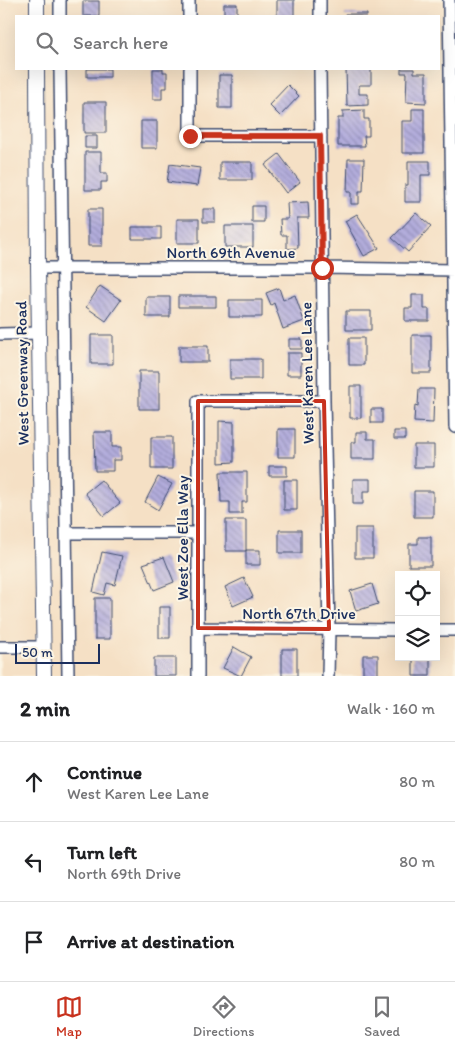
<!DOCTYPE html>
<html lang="en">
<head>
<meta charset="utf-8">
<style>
	body { margin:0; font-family:Itim,sans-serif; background:#f2f2f2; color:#202124 }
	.controls { position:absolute; right:15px; bottom:15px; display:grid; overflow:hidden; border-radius:0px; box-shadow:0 5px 20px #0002 }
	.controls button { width:45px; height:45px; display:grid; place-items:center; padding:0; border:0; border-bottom:1px solid #e0e0e0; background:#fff; color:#202124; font:25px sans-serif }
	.scale { position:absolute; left:15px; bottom:12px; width:85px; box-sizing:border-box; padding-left:5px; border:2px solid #1b2f5e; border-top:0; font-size:14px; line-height:18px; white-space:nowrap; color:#1b2f5e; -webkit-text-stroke:4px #fcf5e5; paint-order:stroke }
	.stop { position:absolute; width:15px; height:15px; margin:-11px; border:4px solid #c8321e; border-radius:50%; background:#fff }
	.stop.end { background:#c8321e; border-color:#fff; box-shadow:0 1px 5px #0008 }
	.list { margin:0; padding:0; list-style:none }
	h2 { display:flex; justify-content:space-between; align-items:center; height:65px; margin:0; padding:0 20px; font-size:21px }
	h2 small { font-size:16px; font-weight:400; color:#757577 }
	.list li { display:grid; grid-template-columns:32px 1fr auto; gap:15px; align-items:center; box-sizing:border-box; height:80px; padding:0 20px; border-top:1px solid #e0e0e0 }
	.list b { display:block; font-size:19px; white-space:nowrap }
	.list p { margin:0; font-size:16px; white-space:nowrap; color:#757577 }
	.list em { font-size:16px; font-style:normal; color:#757577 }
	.icon { flex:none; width:28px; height:28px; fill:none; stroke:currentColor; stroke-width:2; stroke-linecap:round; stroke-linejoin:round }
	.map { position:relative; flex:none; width:455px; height:676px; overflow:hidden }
	.search { position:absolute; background:#fff; box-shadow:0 5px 20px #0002; left:15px; right:15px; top:15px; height:55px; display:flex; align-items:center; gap:12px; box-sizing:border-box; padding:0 18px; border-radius:0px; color:#757577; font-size:19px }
	.sheet { height:305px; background:#fff }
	nav { display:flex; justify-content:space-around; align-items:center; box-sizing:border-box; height:70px; border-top:1px solid #e0e0e0; background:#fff; font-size:14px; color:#757577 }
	nav a { display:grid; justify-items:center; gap:2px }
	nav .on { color:#c8321e }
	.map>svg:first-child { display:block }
</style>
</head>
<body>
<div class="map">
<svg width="455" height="676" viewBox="0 0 455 676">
	<defs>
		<pattern id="building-back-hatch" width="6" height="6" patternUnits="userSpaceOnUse" patternTransform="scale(1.25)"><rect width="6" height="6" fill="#b3addc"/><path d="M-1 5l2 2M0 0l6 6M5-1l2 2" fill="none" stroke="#918db6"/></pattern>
	</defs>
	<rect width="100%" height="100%" fill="#fcf5e5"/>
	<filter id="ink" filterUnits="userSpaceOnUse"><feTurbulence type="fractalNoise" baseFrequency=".02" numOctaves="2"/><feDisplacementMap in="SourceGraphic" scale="10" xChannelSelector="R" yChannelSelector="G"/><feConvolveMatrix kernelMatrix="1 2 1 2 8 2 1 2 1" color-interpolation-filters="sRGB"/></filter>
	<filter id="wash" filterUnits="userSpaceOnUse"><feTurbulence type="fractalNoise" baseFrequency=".0096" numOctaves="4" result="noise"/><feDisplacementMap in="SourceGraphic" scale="20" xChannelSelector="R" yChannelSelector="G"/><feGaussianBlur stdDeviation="1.12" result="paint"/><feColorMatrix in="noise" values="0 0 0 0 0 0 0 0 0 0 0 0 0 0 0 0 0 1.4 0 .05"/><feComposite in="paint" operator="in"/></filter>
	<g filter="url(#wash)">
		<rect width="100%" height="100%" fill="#f5e0c5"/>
		<g id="blocks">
			<!-- building -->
			<path fill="url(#building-back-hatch)" d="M277 0H294V16H277Z
				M83 1H99V16H83Z
				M224 4H237V16H224Z
				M345 14H367V16H345Z
				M87 69H110V77H87Z
				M153 69H163V72H167V88H162V99H153Z
				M346 69H371V85H359V94H368V105L347 106Z
				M401 69H414V73H426V103L406 102 407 73H401Z
				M219 75H232V108H219Z
				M288 85 299 96 280 116 269 105Z
				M84 102H106V133H84Z
				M412 109H424V153H402V121H412Z
				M364 110V119H369V136H364L365 146H338V118H343V111Z
				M141 121H157V148H141Z
				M85 136H97V148H85Z
				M85 152H101V173H107V182H101V190H85Z
				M279 154 300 182 286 193 265 165Z
				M348 159H364L363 191H359V204H351V192H347Z
				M408 161H430V175H421V202H405V185H408Z
				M220 162H252V180H220Z
				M170 164 200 168 197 186 167 182Z
				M308 202 309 218H297L298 248 287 249V235H281L280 219H288L287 203Z
				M252 206H264V222H252Z
				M88 209H102V246H88Z
				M203 209H215V222H203Z
				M416 213 431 226 408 252 392 238Z
				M357 214 379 248 364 256 345 221Z
				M177 219H199V243H177Z
				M225 226H253V247H225Z
				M132 227H161V239H132Z
				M100 286 121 300 106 321 86 307Z
				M279 288 283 300 295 295 304 321 283 329 274 303 271 305 266 293Z
				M412 295H424V309H429V321H405V308H412Z
				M178 296H216V307H178Z
				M146 297H170V317H146Z
				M229 300H262V317H229Z
				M346 311H371V330H346Z
				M91 335H113V364H91Z
				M412 335H431V373H412Z
				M349 338H364V365H349Z
				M289 339H302V349H289Z
				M179 346H208V362H179Z
				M287 353H301V375H287Z
				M230 359H261V379H230Z
				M139 371H159V409H139Z
				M350 386H361V418H350Z
				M419 389H434L433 423 414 422 415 405 418 406Z
				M371 409H382V423H371Z
				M219 421 234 422V462L219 463Z
				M278 429H295V457H278Z
				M394 431H405V439H394Z
				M94 432H112V447H121V460H113V471H95Z
				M356 432H367V439H375V459H351V442H356Z
				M151 437H172V469H151Z
				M414 445H434V467H414Z
				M269 466H287V476H269Z
				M220 472H247V502H242V514H230V502H221Z
				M158 477 172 484 158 510 145 502Z
				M353 479H370V491H363V504H353Z
				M101 480 120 503 104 516 85 493Z
				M284 480H297V510H284Z
				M414 491H433V517H414Z
				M226 520H246V551H226Z
				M355 528H373V558H355Z
				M279 530H301V553H279Z
				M418 537H431V566H409V544H418Z
				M246 550H260V565H246Z
				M102 552 122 556 115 585 107 583 104 595 93 592Z
				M164 557 174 582 154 590 143 564Z
				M244 578 253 597 233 606 225 587Z
				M372 584 378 604 356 611 350 591Z
				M95 598H110V639H95Z
				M159 607H170V638H159Z
				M234 647 251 657 241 676 223 668Z
				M282 649H297V676H282Z
				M363 655H378V676H363Z
				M413 657H430V676H413Z
				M154 658H176V676H154Z"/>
		</g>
	</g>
	<g filter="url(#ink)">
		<use href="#blocks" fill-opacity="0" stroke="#3c4a6d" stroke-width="1"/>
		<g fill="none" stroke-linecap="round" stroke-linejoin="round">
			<defs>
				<path id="minor" d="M60 0V16
					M189 0V16
					M320 0V16
					M449 0 455 427
					M60 69 68 676
					M190 69V136H321
					M320 69 324 401 329 629 328 676
					M38 268H322L455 270
					M0 334 39 333
					M66 533H198
					M198 628 399 630
					M436 630H455
					M0 647H44
					M198 676V401H324"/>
				<path id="tertiary" d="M37 16V0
					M37 69 38 268 44 676"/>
			</defs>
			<!-- minor casing -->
			<use href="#minor" stroke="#3c4a6d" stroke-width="14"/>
			<!-- tertiary casing -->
			<use href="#tertiary" stroke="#3c4a6d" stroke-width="16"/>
			<!-- minor -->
			<use href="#minor" stroke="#fff" stroke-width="11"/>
			<!-- tertiary -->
			<use href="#tertiary" stroke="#fff" stroke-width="14"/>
		</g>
	</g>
	<g fill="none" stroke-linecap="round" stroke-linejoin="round" filter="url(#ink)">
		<!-- route -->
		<path stroke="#c8321e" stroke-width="6" d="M190 136H320L322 268"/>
	</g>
	<!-- marked area -->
	<path fill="none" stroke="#c8321e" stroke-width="4" stroke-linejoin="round" d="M198 401H324L329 629 198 628Z"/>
	<g text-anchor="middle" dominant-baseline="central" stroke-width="4" stroke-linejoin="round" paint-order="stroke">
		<!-- street labels -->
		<g font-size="16" fill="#1b2f5e" stroke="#fcf5e5">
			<text x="231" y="252">North 69th Avenue</text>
			<text transform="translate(22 373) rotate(-91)">West Greenway Road</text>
			<text transform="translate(307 373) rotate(-91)">West Karen Lee Lane</text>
			<text transform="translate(182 538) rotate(-90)">West Zoe Ella Way</text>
			<text x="299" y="613">North 67th Drive</text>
		</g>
	</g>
</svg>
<div class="controls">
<button><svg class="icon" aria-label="locate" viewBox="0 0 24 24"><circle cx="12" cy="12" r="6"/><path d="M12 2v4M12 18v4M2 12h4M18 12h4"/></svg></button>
<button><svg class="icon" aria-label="layers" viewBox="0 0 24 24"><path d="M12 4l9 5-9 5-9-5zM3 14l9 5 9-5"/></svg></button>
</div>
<div class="scale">50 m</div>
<div class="stop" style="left:322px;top:268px"></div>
<div class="stop end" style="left:190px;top:136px"></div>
<div class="search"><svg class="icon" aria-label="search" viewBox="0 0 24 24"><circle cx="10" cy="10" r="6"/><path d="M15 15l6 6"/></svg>Search here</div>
</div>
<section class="sheet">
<h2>2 min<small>Walk · 160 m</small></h2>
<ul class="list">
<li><svg class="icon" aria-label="ahead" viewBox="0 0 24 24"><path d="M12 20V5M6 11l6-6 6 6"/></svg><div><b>Continue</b><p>West Karen Lee Lane</p></div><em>80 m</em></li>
<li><svg class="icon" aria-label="left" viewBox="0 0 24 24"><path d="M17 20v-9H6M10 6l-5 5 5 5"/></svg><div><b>Turn left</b><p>North 69th Drive</p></div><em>80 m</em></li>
<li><svg class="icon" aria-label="arrive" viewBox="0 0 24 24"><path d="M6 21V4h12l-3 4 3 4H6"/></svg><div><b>Arrive at destination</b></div></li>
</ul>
</section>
<nav>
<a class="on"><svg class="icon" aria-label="map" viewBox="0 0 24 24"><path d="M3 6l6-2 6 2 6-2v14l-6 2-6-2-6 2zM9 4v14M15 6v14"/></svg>Map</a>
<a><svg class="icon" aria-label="directions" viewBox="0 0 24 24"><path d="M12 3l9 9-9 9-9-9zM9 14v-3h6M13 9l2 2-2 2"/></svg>Directions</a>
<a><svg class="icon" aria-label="saved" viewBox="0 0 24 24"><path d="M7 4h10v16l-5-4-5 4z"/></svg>Saved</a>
</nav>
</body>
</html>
